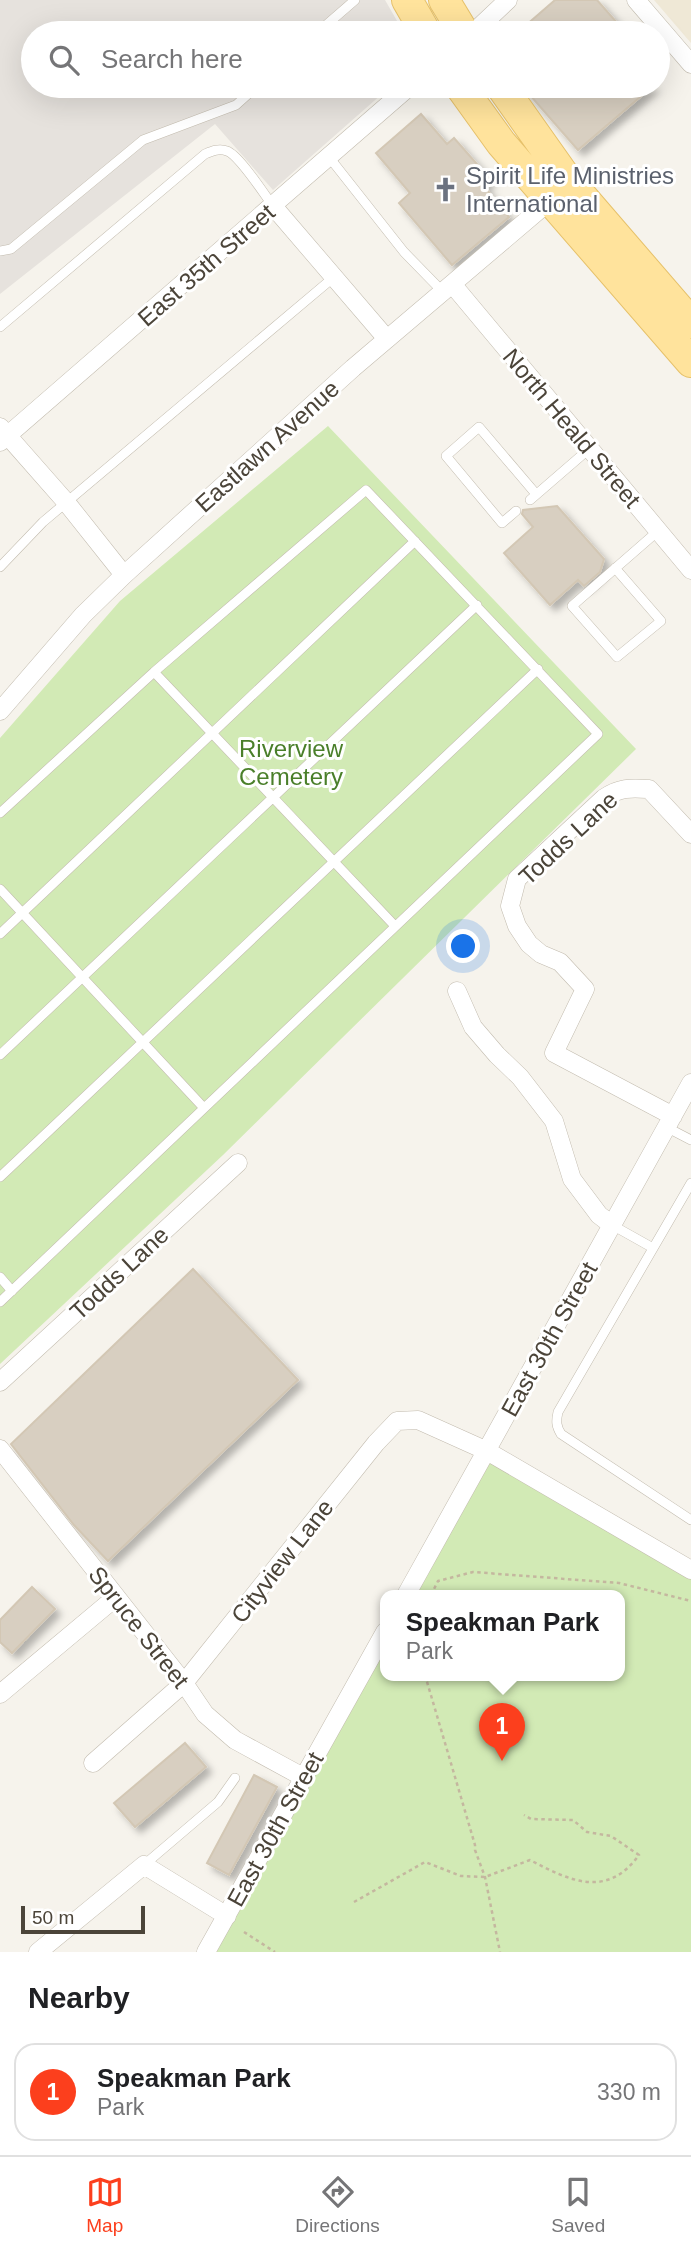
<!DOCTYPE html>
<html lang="en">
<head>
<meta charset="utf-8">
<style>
	body { margin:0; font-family:Arial,sans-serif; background:#f2f2f2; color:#202124 }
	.scale { position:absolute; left:21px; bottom:18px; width:124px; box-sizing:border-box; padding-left:7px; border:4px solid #4b4439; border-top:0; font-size:19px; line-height:24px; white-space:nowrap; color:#4b4439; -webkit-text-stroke:5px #fff; paint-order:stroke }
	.you { position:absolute; left:464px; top:947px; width:24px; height:24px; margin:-18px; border:5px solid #fff; border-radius:50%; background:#1a73e8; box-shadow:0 0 0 10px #1a73e833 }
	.badge { display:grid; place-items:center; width:46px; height:46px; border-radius:50%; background:#fc3f1d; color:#fff; font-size:23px; font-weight:700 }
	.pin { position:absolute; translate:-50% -58px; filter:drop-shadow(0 2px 4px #0008) }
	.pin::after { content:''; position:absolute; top:37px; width:24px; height:21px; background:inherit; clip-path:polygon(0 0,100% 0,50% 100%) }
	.popup { position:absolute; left:380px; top:1590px; width:245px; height:91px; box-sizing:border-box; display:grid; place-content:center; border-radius:14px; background:#fff; filter:drop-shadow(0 2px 5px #0005); font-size:23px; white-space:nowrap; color:#757577 }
	.popup b { font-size:26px; color:#202124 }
	.popup::after { content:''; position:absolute; left:50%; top:100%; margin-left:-14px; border:14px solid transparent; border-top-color:#fff }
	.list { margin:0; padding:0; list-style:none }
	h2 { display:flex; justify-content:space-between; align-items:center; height:91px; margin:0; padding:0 28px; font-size:30px }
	h2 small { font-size:23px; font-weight:400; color:#757577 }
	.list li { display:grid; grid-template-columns:46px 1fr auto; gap:21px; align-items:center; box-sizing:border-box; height:98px; margin:0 14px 14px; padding:0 14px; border:2px solid #e0e0e0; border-radius:21px }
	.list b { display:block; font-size:26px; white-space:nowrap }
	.list p { margin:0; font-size:23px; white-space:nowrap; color:#757577 }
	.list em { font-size:23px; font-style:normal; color:#757577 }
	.icon { flex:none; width:38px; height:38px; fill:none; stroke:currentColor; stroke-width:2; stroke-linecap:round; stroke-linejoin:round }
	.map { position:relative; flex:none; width:691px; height:1952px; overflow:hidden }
	.search { position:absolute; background:#fff; box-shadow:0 7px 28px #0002; left:21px; right:21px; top:21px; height:77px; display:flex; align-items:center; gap:18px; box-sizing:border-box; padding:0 24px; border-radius:38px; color:#757577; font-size:26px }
	.sheet { height:203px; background:#fff }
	nav { display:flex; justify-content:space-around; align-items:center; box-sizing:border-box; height:98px; border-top:2px solid #e0e0e0; background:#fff; font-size:19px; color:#757577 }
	nav a { display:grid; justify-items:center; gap:4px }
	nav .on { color:#fc3f1d }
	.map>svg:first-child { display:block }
</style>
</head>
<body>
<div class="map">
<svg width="691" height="1952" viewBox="0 0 691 1952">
	<defs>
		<filter id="shadow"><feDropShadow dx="5.5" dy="5.5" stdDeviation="3.5" flood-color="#0004"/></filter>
	</defs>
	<rect width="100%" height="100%" fill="#f6f3ec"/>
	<!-- industrial -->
	<path fill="#e6e2dd" d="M0 0H385L404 33H33V86H391L273 190 215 124 0 294Z"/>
	<!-- education -->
	<path fill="#efe8d6" d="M654 0H691V43Z"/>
	<!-- green -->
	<path fill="#d2eab5" d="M328 426 636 749 223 1155 0 1364V738L120 601Z
		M487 1451 691 1570V1952H205L385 1632V1675H619V1595H406Z"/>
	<!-- building -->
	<path fill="#d8cfc1" stroke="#d3c7b4" stroke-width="2" filter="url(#shadow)" d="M555 0H597L626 33H517Z
		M522 86H653L578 150Z
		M421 114 447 144 454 138 490 179 483 185 509 217 452 265 399 203 410 193 376 153Z
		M557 506 604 559 600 572 584 586 578 580 550 605 504 553 533 527 522 514 523 510Z
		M193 1269 298 1380 108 1561 74 1525 11 1444Z
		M32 1587 55 1609 12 1653 0 1642V1620Z
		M185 1743 206 1767 135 1827 114 1803Z
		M254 1775 277 1787 229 1875 207 1863Z"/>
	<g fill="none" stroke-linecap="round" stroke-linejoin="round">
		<defs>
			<path id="lane" d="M317 33 355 0
				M329 157 404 252 443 292
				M0 251 11 249 143 140 236 105 257 86
				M0 327 205 154C212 151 219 148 227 151 239 155 264 194 273 206
				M530 500 589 449
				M516 511 502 523 446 456 479 427 536 494
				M0 567 43 522 334 277
				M615 568 661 621 617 657 572 606 658 531
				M154 672 395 926
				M0 813 154 672 366 490 598 734 0 1302
				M0 889 204 1108
				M0 934 415 541
				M0 1055 477 605
				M666 1127 691 1140
				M0 1177 538 669
				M691 1183 558 1412C556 1421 556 1426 561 1434L691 1520
				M612 1225 653 1248
				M0 1277 12 1291
				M144 1865 218 1802 235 1778"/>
			<path id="street" d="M636 0 691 64
				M473 33 508 0
				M273 206 387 339
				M453 285 691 570
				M0 427 66 502 124 575
				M0 442 410 86
				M0 711 83 615 124 575 353 368 552 199
				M457 991 473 1027 497 1055 520 1077 554 1121 572 1179 599 1215 612 1225
				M673 1116 554 1053 585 989 560 962 541 954 529 944 517 926 510 906 517 879 604 798C620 787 631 788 649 789L691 834
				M0 1382 238 1163
				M0 1449 184 1683 205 1714 235 1740 303 1777
				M406 1595 691 1083
				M0 1694 116 1597
				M93 1763 184 1683 376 1443 397 1421 418 1420 487 1451 691 1570
				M38 1952 144 1865 227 1916
				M206 1952 385 1632"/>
			<path id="primary" d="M407 0 426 33
				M444 0 464 33
				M460 86 501 143 691 362
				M501 86 566 178 691 323"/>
		</defs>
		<!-- lane casing -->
		<use href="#lane" stroke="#c2bbae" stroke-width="10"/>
		<!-- street casing -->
		<use href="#street" stroke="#c2bbae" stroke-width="19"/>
		<!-- primary casing -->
		<use href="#primary" stroke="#e6c16a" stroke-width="32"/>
		<!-- path -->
		<path stroke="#c4b79f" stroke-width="2.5" stroke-dasharray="3.5 3.5" stroke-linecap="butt" d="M431 1595 438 1581 473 1572 619 1583 691 1601
			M425 1675 475 1845V1850L485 1877 500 1952
			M354 1902 425 1862 461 1876 485 1877 530 1860C570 1881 607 1899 639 1855L611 1836 587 1832 573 1820 531 1819 524 1815
			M244 1932 275 1952"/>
		<!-- lane -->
		<use href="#lane" stroke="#fff" stroke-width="9"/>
		<!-- street -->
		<use href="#street" stroke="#fff" stroke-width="18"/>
		<!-- primary -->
		<use href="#primary" stroke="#ffe39c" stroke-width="30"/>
	</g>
	<!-- icons -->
	<defs>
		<symbol id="church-bare" viewBox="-9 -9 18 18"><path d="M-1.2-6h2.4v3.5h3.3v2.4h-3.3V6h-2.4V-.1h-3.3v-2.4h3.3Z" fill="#6b7280" stroke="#fff" stroke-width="2.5" paint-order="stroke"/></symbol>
	</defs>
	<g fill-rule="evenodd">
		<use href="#church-bare" x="428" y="172" width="35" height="35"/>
	</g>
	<g text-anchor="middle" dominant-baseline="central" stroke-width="6" stroke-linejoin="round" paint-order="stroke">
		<!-- worship labels -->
		<g font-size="24" fill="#5b616d" stroke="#fff" text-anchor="start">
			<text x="466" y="175">Spirit Life Ministries<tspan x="466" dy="28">International</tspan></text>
		</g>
		<!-- street labels -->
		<g font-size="24" fill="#4b4439" stroke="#fff">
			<text transform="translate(206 265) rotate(-41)">East 35th Street</text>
			<text transform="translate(572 428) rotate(50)">North Heald Street</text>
			<text transform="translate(267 446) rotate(-42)">Eastlawn Avenue</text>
			<text transform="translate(568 838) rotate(-43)">Todds Lane</text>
			<text transform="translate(119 1273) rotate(-43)">Todds Lane</text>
			<text transform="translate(549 1339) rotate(-61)">East 30th Street</text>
			<text transform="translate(282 1561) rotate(-52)">Cityview Lane</text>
			<text transform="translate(139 1627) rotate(52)">Spruce Street</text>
			<text transform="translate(275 1829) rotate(-61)">East 30th Street</text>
		</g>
		<!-- park labels -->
		<g font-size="24" fill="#4a7f2a" stroke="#fff">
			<text x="291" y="748">Riverview<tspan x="291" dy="28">Cemetery</tspan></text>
		</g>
	</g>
</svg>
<div class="scale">50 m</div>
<div class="you"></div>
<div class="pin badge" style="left:502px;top:1761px">1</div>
<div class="popup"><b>Speakman Park</b>Park</div>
<div class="search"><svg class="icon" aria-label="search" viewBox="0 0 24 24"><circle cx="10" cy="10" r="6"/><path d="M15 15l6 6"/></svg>Search here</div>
</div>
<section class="sheet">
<h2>Nearby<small></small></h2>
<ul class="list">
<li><span class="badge">1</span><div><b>Speakman Park</b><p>Park</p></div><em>330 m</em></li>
</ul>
</section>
<nav>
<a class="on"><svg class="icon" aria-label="map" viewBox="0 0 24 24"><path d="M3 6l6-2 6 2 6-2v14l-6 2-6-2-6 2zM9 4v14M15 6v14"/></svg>Map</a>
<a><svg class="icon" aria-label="directions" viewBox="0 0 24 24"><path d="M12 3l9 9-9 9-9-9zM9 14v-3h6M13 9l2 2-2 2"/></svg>Directions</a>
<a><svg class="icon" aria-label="saved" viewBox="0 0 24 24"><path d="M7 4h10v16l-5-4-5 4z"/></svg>Saved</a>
</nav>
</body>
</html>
